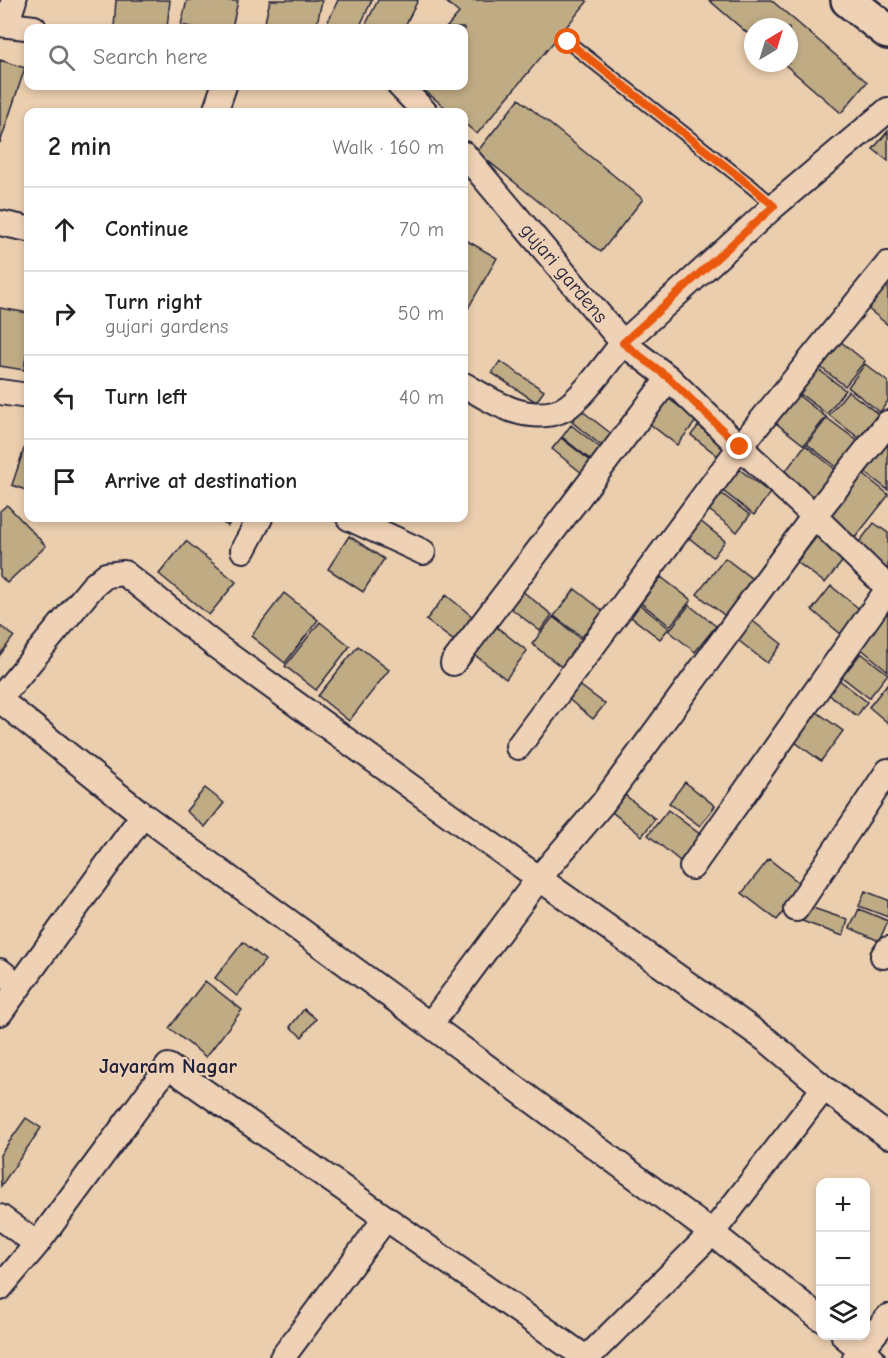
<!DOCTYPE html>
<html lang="en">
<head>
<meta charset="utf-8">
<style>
	body { margin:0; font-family:"Comic Neue",sans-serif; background:#f6f6f6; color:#222 }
	.controls { position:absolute; right:18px; bottom:18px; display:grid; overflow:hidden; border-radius:12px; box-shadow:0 3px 9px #0003 }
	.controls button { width:54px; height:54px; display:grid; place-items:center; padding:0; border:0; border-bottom:2px solid #e0e0e0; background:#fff; color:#222; font:30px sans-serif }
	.compass { position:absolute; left:744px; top:18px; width:54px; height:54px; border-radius:50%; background:#fff; box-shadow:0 3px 9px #0003; rotate:38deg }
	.stop { position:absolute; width:18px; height:18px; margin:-14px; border:4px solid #ea580c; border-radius:50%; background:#fff }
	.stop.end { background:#ea580c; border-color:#fff; box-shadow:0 2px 6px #0008 }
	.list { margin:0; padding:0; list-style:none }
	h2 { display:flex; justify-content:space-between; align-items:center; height:78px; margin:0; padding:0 24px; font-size:26px }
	h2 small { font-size:20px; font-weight:400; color:#767676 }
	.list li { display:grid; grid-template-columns:39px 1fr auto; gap:18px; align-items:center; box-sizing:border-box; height:84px; padding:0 24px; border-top:2px solid #e0e0e0 }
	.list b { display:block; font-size:22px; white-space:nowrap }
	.list p { margin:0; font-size:20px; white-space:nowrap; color:#767676 }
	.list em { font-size:20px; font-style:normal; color:#767676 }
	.icon { flex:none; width:33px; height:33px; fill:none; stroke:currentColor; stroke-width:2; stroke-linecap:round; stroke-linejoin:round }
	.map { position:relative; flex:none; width:888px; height:1358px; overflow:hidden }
	.search { position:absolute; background:#fff; box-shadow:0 3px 9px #0003; left:24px; top:24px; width:444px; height:66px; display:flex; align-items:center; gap:15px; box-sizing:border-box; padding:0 21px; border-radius:12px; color:#767676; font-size:22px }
	.panel { position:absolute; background:#fff; box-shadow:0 3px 9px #0003; left:24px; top:108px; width:444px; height:414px; border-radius:12px }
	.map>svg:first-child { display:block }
</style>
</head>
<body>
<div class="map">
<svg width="888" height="1358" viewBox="0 0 888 1358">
	<rect width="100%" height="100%" fill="#ebceae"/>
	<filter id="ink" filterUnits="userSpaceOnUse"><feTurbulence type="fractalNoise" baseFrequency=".0167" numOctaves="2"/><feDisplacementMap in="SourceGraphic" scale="12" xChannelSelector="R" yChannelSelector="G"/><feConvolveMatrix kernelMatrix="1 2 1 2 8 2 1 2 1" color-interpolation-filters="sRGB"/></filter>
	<g filter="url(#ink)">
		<!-- building -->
		<path fill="#bfab84" stroke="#22223b" stroke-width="1.5" d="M116 0H170L167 28H114Z
			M187 0 238 1 232 28H196L181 25Z
			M270 0H317L322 1 316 28H293L265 22Z
			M338 0H372L359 28H325Z
			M378 0H418L404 28H364Z
			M444 0H586L587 2 477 134 464 123V112H451L419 86H464V28H446L459 13Z
			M709 0H771L867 82 841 113 783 63H789V27H753V38Z
			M0 60 25 68 0 143Z
			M519 99 643 199 601 252 477 152Z
			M888 131V161L873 149Z
			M464 239 497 258 467 310 464 307Z
			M887 283 888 284V325L867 308Z
			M0 308 28 313V342L24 370 0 366Z
			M835 337 865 361 845 386 815 363Z
			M500 361 544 391 536 402 492 373Z
			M865 364 888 382V401L880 412 848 387Z
			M814 366 845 390 827 414 795 390Z
			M848 391 878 414 859 438 829 415Z
			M794 392 826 417 804 445 772 420Z
			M665 396 697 420 677 445 646 421Z
			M581 410 613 435 603 447 572 422Z
			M827 418 859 442 838 468 807 444Z
			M703 420 734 444 722 459 691 435Z
			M571 425 602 449 592 461 562 437Z
			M888 435V490L861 469Z
			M561 438 592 462 583 474 552 449Z
			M805 445 839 472 815 502 782 476Z
			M24 449 28 450V491L12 485Z
			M739 469 770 493 754 515 723 491Z
			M859 471 888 494V496L854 539 824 516Z
			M722 494 750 515 737 532 709 510Z
			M7 505 46 546 7 583 0 576V511Z
			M214 518H233L228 526Z
			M700 521 725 541 713 557 688 537Z
			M874 523 888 533V577L852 551Z
			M818 535 846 557 825 583 797 562Z
			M349 536 384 559 363 592 328 569Z
			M186 541 236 582 209 615 159 574Z
			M725 558 756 582 728 618 697 594Z
			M661 577 691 600 670 626 641 603Z
			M831 586 862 611 842 635 812 610Z
			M575 589 603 611 582 637 554 616Z
			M521 590 552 615 540 631 508 606Z
			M284 593 318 620 285 663 251 636Z
			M446 595 473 617 454 641 426 620Z
			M640 605 669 628 660 639 631 617Z
			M689 605 716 626 695 652 669 631Z
			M888 612V671L859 647Z
			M553 617 589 645 568 672 532 644Z
			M749 618 782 644 767 663 734 637Z
			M320 622 350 646 316 690 285 666Z
			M493 624 527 651 506 679 471 652Z
			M0 626 14 636 0 655Z
			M358 646 389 670 349 721 318 696Z
			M861 653 888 674 869 698 842 677Z
			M838 679 867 702 857 716 827 693Z
			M888 683V723L869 707Z
			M578 684 605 704 593 719 567 698Z
			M810 707 843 731 821 761 788 737Z
			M685 782 715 806 700 826 669 803Z
			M205 788 224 803 205 827 186 811Z
			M625 795 655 819 642 836 612 812Z
			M668 810 701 835 680 861 648 835Z
			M769 859 803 886 777 920 742 893Z
			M865 891 888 900V917L859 906Z
			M807 906 848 920 843 936 802 921Z
			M859 909 888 921 879 941 850 928Z
			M243 942 265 960 237 996 215 978Z
			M205 981 242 1010 206 1057 169 1028Z
			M304 1009 316 1019 302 1037 290 1027Z
			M26 1118 41 1128 1 1186 0 1155Z"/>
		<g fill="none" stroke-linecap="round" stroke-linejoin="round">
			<defs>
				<path id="service" d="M568 42 752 187 774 206"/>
				<path id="minor" d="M0 24 34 28
					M6 25 14 0
					M400 86 425 112
					M215 112 224 86
					M464 154 623 343 774 206 888 110
					M0 223 28 229
					M464 385C477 392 490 401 505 407 522 415 547 418 564 409 583 398 608 361 623 343L669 378 740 447 814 516 888 588
					M0 392 28 396
					M349 518 423 552
					M243 550 260 518
					M453 663 669 378
					M0 698 93 586 106 575 124 573 216 646 461 823 768 1041 824 1088 712 1233 587 1358
					M0 700 143 815 430 1025 712 1233 820 1318
					M518 747 740 447 888 264
					M692 867 888 589
					M796 909 888 771
					M883 956 888 949
					M0 971 19 986
					M0 1013 143 815
					M430 1025 539 878 603 803 814 516 888 423
					M824 1088 888 1136
					M0 1217 37 1244
					M0 1288 37 1244 168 1066 586 1358
					M844 1336 872 1358
					M282 1358 386 1218
					M855 1358 888 1317"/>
				<path id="secondary" d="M848 0 888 32"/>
			</defs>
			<!-- service casing -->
			<use href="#service" stroke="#22223b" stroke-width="16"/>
			<!-- minor casing -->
			<use href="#minor" stroke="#22223b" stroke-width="28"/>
			<!-- secondary casing -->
			<use href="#secondary" stroke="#22223b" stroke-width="38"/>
			<!-- service -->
			<use href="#service" stroke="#efd1b5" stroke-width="12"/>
			<!-- minor -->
			<use href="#minor" stroke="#efd1b5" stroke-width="24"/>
			<!-- secondary -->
			<use href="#secondary" stroke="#efd1b5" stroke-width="33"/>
		</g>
	</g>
	<g fill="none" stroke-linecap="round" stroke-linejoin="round" filter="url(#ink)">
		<!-- route -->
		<path stroke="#ea580c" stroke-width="8" d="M568 42 752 187 774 206 623 343 669 378 740 447"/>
	</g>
	<g text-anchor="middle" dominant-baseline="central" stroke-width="4.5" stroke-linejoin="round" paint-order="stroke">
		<!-- street labels -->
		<g font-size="20" fill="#22223b" stroke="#efd1b5">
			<text transform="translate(564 273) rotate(50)">gujari gardens</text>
		</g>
		<!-- neighbourhood labels -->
		<g font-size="21" font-weight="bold" fill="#22223b" stroke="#efd1b5">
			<text x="168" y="1066">Jayaram Nagar</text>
		</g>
	</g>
</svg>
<div class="controls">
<button>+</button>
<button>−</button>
<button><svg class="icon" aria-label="layers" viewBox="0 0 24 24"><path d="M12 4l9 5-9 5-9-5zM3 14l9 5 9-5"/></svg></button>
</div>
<svg class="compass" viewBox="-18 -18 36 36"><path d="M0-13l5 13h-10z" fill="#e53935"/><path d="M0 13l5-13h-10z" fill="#767676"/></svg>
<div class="stop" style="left:568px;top:42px"></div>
<div class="stop end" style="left:740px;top:447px"></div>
<div class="search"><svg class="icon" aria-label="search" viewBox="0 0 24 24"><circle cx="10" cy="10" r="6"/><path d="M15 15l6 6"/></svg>Search here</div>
<section class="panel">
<h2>2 min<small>Walk · 160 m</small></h2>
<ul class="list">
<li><svg class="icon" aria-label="ahead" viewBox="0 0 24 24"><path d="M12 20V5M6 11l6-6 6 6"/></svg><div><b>Continue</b></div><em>70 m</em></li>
<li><svg class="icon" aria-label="right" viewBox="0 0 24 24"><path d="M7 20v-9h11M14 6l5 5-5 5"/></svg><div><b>Turn right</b><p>gujari gardens</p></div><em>50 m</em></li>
<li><svg class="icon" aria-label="left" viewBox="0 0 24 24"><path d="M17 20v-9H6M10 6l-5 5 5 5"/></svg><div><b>Turn left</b></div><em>40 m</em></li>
<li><svg class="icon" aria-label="arrive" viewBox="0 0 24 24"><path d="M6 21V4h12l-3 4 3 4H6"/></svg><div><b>Arrive at destination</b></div></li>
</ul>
</section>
</div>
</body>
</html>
